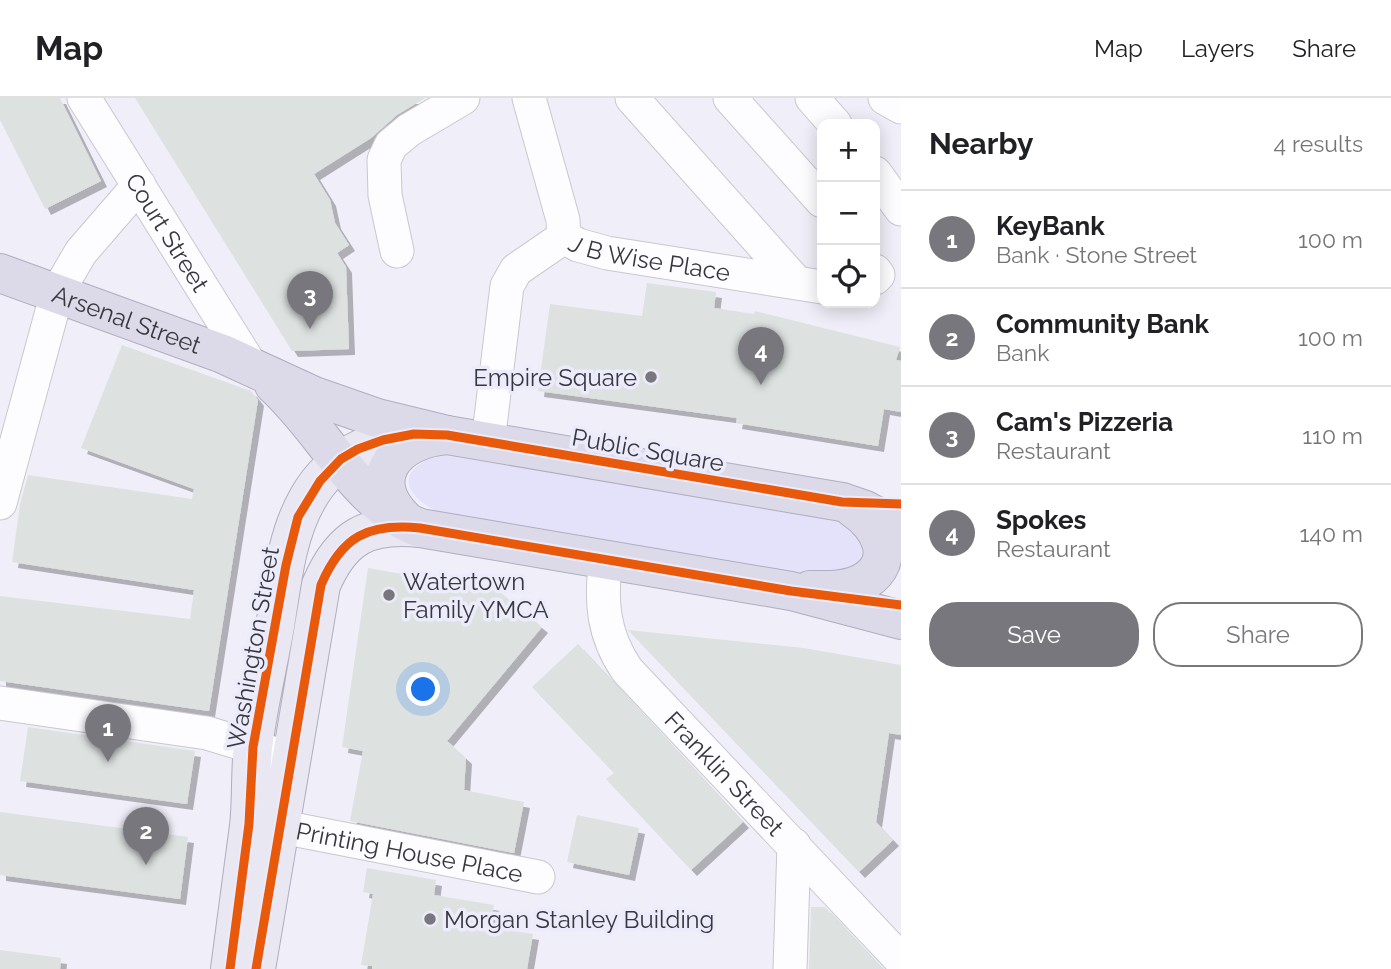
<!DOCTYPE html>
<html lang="en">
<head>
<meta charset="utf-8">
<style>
	body { margin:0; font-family:Raleway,sans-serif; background:#f2f2f2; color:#202124 }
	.controls { position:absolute; right:21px; top:21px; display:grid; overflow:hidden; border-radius:14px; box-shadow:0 4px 18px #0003 }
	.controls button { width:63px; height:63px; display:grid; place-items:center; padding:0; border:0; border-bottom:2px solid #e0e0e0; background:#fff; color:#202124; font:35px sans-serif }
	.you { position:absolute; left:424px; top:592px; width:24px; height:24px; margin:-18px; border:5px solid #fff; border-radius:50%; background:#1a73e8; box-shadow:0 0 0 10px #1a73e833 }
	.badge { display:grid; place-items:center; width:46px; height:46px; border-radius:50%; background:#78777e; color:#fff; font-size:23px; font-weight:700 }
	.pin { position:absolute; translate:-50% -58px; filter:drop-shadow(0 2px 4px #0008) }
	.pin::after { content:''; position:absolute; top:37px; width:24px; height:21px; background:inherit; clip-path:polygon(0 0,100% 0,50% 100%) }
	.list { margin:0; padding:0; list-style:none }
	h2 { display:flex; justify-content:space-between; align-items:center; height:91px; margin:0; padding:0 28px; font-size:30px }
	h2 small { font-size:23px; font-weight:400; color:#757577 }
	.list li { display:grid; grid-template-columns:46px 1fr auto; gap:21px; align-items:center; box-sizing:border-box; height:98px; padding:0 28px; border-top:2px solid #e0e0e0 }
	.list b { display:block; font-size:26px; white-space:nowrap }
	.list p { margin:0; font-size:23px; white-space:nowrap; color:#757577 }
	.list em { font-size:23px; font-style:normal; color:#757577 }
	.actions { display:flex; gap:14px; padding:21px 28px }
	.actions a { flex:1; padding:16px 0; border:2px solid #78777e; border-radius:28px; text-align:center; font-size:24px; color:#78777e }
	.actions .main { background:#78777e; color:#fff }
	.icon { flex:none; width:38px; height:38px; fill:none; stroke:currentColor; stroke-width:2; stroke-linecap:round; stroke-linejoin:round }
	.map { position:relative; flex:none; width:901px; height:871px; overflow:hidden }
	header { display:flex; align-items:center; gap:42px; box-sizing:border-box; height:98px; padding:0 35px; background:#fff; border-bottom:2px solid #e0e0e0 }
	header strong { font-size:33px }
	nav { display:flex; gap:38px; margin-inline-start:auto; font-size:24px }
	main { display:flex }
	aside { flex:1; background:#fff }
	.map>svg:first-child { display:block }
</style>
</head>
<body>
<header>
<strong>Map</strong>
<nav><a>Map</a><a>Layers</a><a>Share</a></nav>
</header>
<main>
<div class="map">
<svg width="901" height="871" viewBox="0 0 901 871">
	<defs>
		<filter id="shadow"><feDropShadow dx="6" dy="6" stdDeviation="0" flood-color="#0004"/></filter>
	</defs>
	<rect width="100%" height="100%" fill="#f0eef8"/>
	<!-- green -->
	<path fill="#e4e1fb" d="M443 357 827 419 859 434 865 459 855 472 817 479 441 415C400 397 395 369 443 357Z"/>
	<!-- building -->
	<path fill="#dde2e0" filter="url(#shadow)" d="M0 0H60L101 83 45 111 0 22Z
		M135 0H425L397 17 371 40 314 76 330 102 335 125 349 147 337 155 346 169 349 251 292 253Z
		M647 185 716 194 714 210 754 216 755 213 900 249 896 262 901 263V314L884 311 878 348 736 325 737 320 538 293 550 206 642 218Z
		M122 247 251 293 258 302 209 613 0 583V498L190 521 194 492 12 464 20 406 28 377 192 401 194 391 81 350Z
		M368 470 499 493 542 529 447 643 466 660 464 692 524 704 514 755 350 723 363 653 342 649Z
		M628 532 804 550 901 567V637L889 635 876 724 893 742 859 774Z
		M578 546 743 724 691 772 606 681 614 675 532 589Z
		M28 629 195 653 187 706 20 683Z
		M0 714 188 739 180 801 0 777Z
		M577 717 639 730 629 777 567 764Z
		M367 770 436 782 434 797 494 807 490 829 533 836 527 871H372V868L361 867 373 796 363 794Z
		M811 809H825L883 871H809Z
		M0 852 61 860 60 871H0Z"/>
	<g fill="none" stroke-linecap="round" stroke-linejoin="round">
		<defs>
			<g id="minor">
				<path id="s1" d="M84 0 251 268"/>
				<path id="s2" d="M529 0 563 122 564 139 578 147 607 155 822 189"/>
				<path d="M632 0 796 184"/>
				<path d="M730 0 822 103"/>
				<path d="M812 0 835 26"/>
				<path d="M885 0 901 9"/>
				<path d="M875 75 901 111"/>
				<path d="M397 153 385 97 384 62 391 47 409 32 463 0"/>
				<path d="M875 173 878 177 875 180"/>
				<path d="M488 344 507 188 516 172 564 139"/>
				<path d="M0 405 57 195 81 154 139 87"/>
				<path id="s3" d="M606 462C600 503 603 537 627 572L901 862"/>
				<path d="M0 605 207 635 276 656"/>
				<path id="s4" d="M282 729 538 779"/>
				<path d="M790 871 794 747"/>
			</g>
			<path id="major" d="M230 871C236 823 243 776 249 728 252 702 250 675 253 649 258 608 268 568 275 528 282 485 286 438 308 400 334 354 383 335 434 337
				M256 871 321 487C342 438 368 425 420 430"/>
			<g id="highway">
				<path id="s5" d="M0 175 223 256 314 298 377 320 447 337 842 404 865 412 901 431"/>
				<path d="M274 287C324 332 357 407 420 430L791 493 901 522"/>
				<path d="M406 423C362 381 395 341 447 337"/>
				<path d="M810 492C828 492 849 493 865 483 898 462 879 427 854 411"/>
			</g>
		</defs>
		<!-- minor casing -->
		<use href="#minor" stroke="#c8c8cf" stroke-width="35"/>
		<!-- major casing -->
		<use href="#major" stroke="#b0adbf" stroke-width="40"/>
		<!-- highway casing -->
		<use href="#highway" stroke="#b0adbf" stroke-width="40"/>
		<!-- minor -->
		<use href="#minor" stroke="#fdfcfe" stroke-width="33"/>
		<!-- major -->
		<use href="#major" stroke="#e9e7f1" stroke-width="38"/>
		<!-- highway -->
		<use href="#highway" stroke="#dcdae8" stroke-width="38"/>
		<defs>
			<path id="cycleway" d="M230 871 249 726 253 649 286 467 298 419 320 383 341 361 358 351 383 342 414 336 447 337 842 404 901 406
				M256 871 321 487C342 438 368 425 420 430L791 493 901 507"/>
		</defs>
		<!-- cycleway casing -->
		<use href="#cycleway" stroke="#ecebfb" stroke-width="13"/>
		<!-- cycleway -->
		<use href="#cycleway" stroke="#e8590c" stroke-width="9"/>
	</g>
	<!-- markers -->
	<g fill="#78777e" stroke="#ecebfb" stroke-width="2.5">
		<circle cx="651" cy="279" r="7"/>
		<circle cx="389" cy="497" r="7"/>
		<circle cx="430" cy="821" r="7"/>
	</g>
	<g text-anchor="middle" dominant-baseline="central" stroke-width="7" stroke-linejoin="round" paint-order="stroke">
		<!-- street labels -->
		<g font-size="24" fill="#37373d" stroke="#ecebfb">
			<text stroke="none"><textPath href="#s1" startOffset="158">Court Street</textPath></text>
			<text stroke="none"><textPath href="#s2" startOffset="233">J B Wise Place</textPath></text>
			<text stroke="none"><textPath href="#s5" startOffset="135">Arsenal Street</textPath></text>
			<text transform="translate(648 352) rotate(10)">Public Square</text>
			<text transform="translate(253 550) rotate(-80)">Washington Street</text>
			<text stroke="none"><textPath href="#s3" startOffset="257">Franklin Street</textPath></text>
			<text stroke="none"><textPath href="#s4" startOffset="130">Printing House Place</textPath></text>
		</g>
		<!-- poi labels -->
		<g font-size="24" fill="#37373d" stroke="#ecebfb" text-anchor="start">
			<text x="637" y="279" text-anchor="end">Empire Square</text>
			<text x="403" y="483">Watertown<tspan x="403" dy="28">Family YMCA</tspan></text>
			<text x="444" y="821">Morgan Stanley Building</text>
		</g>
	</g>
</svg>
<div class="controls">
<button>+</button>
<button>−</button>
<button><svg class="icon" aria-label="locate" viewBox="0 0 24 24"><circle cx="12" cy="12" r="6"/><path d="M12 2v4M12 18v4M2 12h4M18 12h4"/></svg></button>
</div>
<div class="you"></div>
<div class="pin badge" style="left:108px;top:664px">1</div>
<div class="pin badge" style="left:146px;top:767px">2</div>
<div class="pin badge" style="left:310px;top:231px">3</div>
<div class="pin badge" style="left:761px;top:287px">4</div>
</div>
<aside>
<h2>Nearby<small>4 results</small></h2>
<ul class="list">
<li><span class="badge">1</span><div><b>KeyBank</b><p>Bank · Stone Street</p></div><em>100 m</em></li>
<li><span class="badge">2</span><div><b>Community Bank</b><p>Bank</p></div><em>100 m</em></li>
<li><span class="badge">3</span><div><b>Cam's Pizzeria</b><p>Restaurant</p></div><em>110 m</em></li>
<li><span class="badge">4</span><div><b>Spokes</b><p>Restaurant</p></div><em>140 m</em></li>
</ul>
<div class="actions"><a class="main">Save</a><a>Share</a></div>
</aside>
</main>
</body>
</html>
